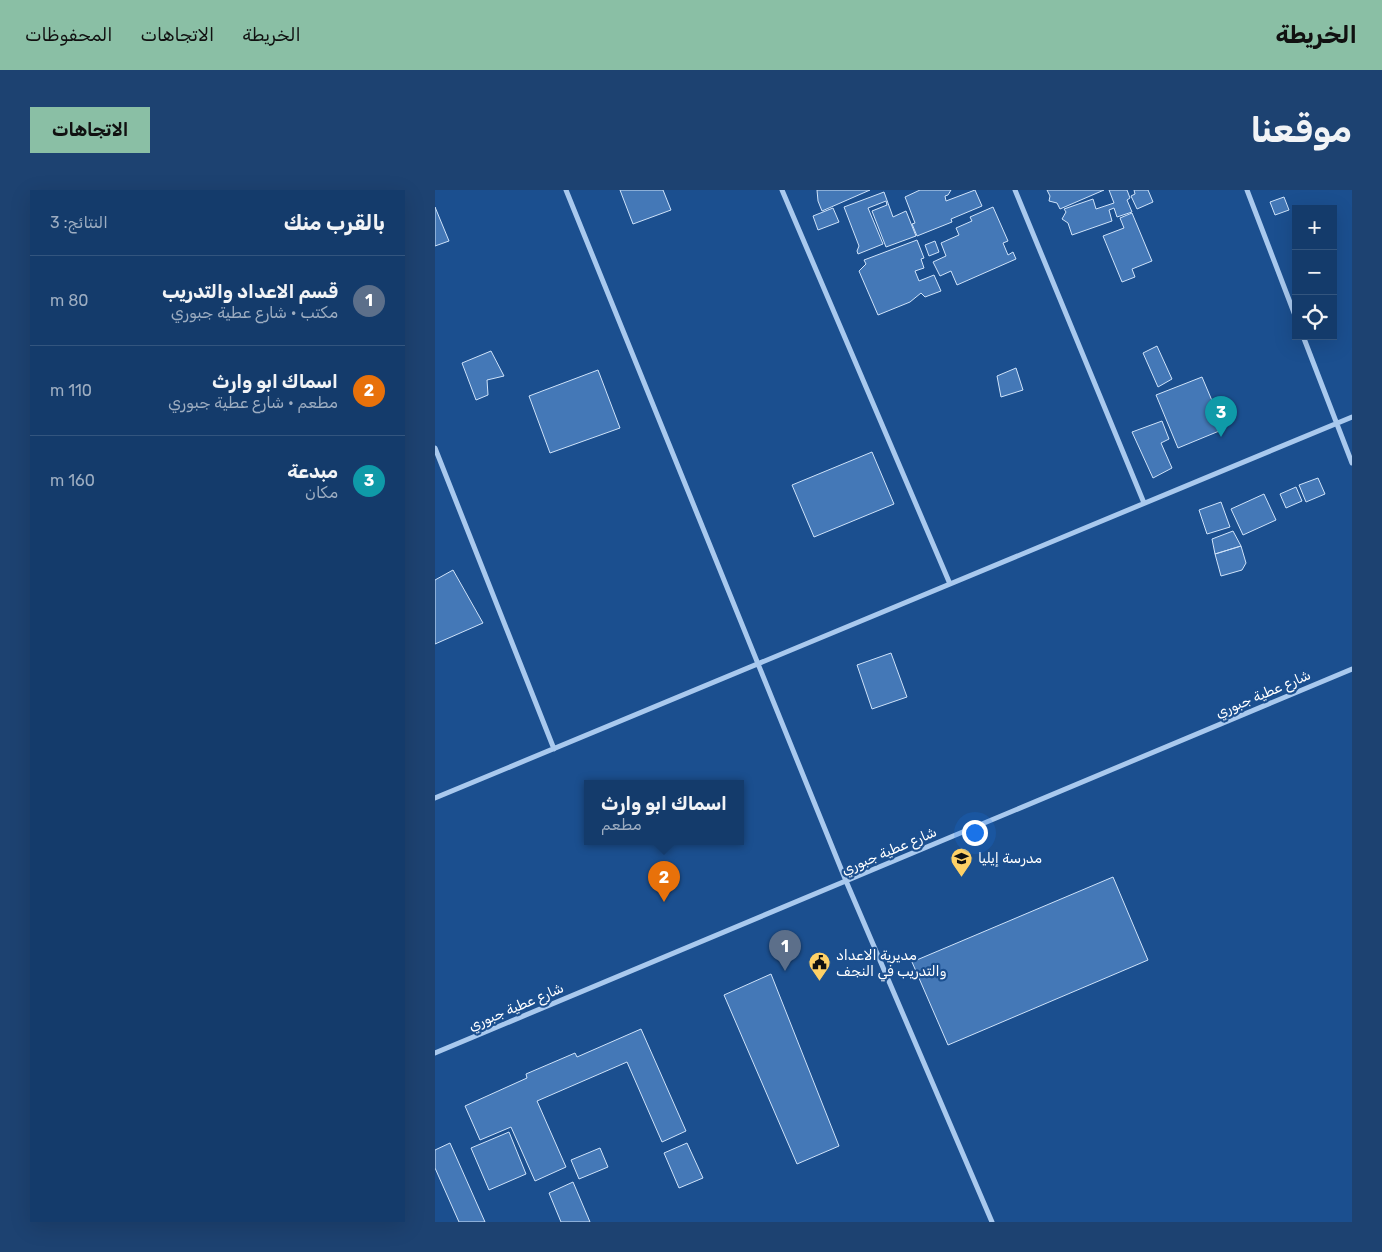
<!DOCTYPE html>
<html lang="ar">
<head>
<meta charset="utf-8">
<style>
	body { margin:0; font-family:Rubik,Cairo,sans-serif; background:#1d4271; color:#f1f3f6; direction:rtl }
	.controls { position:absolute; right:15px; top:15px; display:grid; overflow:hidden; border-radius:0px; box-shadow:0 5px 20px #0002 }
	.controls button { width:45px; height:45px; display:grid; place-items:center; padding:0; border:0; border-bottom:1px solid #33557e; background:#143b6b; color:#f1f3f6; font:25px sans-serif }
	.you { position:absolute; left:539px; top:642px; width:18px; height:18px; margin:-12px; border:4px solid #fff; border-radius:50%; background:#1a73e8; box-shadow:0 0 0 8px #1a73e833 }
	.badge { display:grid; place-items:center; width:32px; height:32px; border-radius:50%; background:#8abfa5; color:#fff; font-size:16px; font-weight:700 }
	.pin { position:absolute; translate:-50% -41px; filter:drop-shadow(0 1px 2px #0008) }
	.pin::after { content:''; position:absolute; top:26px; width:18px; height:15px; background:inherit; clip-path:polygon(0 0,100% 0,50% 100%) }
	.popup { position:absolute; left:149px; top:590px; width:160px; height:65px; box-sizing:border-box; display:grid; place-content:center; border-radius:0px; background:#143b6b; filter:drop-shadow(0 1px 4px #0005); font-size:16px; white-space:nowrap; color:#9dadc1 }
	.popup b { font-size:19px; color:#f1f3f6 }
	.popup::after { content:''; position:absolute; left:50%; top:100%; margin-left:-10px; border:10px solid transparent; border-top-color:#143b6b }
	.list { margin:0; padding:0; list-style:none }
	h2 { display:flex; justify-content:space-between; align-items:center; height:65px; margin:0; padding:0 20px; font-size:21px }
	h2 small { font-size:16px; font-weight:400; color:#9dadc1 }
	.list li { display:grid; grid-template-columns:32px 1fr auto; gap:15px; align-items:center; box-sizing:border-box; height:90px; padding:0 20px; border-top:1px solid #33557e }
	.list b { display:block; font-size:19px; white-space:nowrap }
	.list p { margin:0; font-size:16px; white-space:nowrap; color:#9dadc1 }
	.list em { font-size:16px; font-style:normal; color:#9dadc1 }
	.icon { flex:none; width:28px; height:28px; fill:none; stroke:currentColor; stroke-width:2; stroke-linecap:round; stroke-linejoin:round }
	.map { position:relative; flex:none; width:917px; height:1032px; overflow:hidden; direction:ltr; border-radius:0px }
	header { display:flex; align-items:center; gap:30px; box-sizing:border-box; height:70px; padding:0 25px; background:#8abfa5; color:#111 }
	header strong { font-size:24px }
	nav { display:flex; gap:28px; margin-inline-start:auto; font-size:18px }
	.intro { display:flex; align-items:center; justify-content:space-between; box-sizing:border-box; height:120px; padding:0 30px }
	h1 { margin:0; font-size:35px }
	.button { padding:12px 22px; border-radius:0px; background:#8abfa5; color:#111; font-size:18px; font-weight:700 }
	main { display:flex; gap:30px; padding:0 30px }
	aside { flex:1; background:#143b6b; border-radius:0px; box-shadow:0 5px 20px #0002 }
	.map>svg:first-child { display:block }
</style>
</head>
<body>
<header>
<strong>الخريطة</strong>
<nav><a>الخريطة</a><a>الاتجاهات</a><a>المحفوظات</a></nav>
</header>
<div class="intro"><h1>موقعنا</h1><a class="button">الاتجاهات</a></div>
<main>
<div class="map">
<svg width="917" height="1032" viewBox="0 0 917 1032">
	<rect width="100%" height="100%" fill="#1b4f8f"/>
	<!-- building -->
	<path fill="#4478b7" stroke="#cfe3fa" d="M185 0H228L236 20 198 34Z
		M382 0H435L387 21 383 11Z
		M485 0H516L513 5 510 6 511 11 540 0 547 16 516 29 517 32 482 46 477 34 480 33 470 7Z
		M612 0H669L625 19 622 13 614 11 615 6Z
		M674 0H692L695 8 692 10 697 22 682 27 679 18 674 20 677 31 637 45 633 33 627 29 631 22 629 19 658 9 661 19 679 13Z
		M699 0H713L718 12 702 19 696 6 700 4Z
		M449 2 458 27 471 21 481 46 451 57 437 21 452 15 451 11 433 18 448 54 423 64 422 61 424 56 409 17Z
		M849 7 854 20 840 25 835 12Z
		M0 17 14 51 0 56Z
		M558 17 573 51 568 53 573 65 578 62 581 69 522 95 516 81 505 86 498 72 511 66 506 53 524 45 521 38 537 31 535 27Z
		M398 18 404 32 383 40 378 26Z
		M697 23 717 71 697 79 700 87 687 92 668 46 689 38 685 28Z
		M482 50 489 68 486 69 489 78 480 81 484 91 499 85 506 101 490 107 486 103 475 112 443 125 424 81 431 74 429 70Z
		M500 51 504 62 494 66 490 55Z
		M722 156 737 189 723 197 708 163Z
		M56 161 69 186 52 190 53 205 41 210 27 173Z
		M581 178 588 200 566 207 562 186Z
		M163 180 185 238 115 263 94 206Z
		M767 187 789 239 743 258 721 205Z
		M727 231 734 249 726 253 737 278 718 288 697 242Z
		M437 262 459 314 379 347 357 295Z
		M883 288 890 304 871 312 864 295Z
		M861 297 867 311 851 318 845 304Z
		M829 304 841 330 808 345 796 319Z
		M786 312 795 337 772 344 764 320Z
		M798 341 806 356 780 364 777 349Z
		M806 356 811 373 807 380 786 386 780 364Z
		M18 380 48 433 0 454V390Z
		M456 463 472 507 437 519 422 475Z
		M678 687 713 770 513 855 477 772Z
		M336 784 404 956 362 974 289 805Z
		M206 839 251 941 227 952 192 872 102 911 131 977 100 991 76 937 45 950 30 916 92 888 91 884 140 863 142 867Z
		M74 942 91 984 54 1000 36 958Z
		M15 953 50 1032H24L0 978V960Z
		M252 953 268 988 244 998 229 963Z
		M165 958 173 977 144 989 136 970Z
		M138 992 155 1032H126L114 1003Z"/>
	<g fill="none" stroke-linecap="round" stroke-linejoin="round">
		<!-- street -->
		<path stroke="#a9c9ee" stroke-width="5" d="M131 0 411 691 557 1032
			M347 0 515 394
			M580 0 709 313
			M812 0 861 128
			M868 146 917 273
			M0 258 119 559
			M0 608 917 227
			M0 863 917 479"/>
	</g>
	<!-- icons -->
	<defs>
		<symbol id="school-pin" viewBox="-11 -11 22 30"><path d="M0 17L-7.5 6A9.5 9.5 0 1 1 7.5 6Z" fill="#ffd166" stroke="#1b4f8f"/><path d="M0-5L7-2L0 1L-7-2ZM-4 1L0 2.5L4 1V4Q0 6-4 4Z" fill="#111"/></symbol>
		<symbol id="civic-pin" viewBox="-11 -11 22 30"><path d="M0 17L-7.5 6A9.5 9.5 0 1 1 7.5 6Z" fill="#ffd166" stroke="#1b4f8f"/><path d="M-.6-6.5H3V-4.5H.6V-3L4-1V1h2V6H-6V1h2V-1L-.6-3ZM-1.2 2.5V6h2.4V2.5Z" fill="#111"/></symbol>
	</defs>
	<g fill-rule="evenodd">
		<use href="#school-pin" x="514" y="656" width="25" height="34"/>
		<use href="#civic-pin" x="372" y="760" width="25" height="34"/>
	</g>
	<g text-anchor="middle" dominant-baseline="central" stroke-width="4.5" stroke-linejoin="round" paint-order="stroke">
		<!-- street labels -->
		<g font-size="14" fill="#fff" stroke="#1b4f8f">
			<text transform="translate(828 504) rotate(-23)">شارع عطية جبوري</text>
			<text transform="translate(454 661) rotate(-23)">شارع عطية جبوري</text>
			<text transform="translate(81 817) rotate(-23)">شارع عطية جبوري</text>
		</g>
		<!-- poi labels -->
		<g font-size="14" fill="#fff" stroke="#1b4f8f" text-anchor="start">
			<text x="543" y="668">مدرسة إيليا</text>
			<text x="401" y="765">مديرية الاعداد<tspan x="401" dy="16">والتدريب في النجف</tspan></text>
		</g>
	</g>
</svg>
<div class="controls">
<button>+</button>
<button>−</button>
<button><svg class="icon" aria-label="locate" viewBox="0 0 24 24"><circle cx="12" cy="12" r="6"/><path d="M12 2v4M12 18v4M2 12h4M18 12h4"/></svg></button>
</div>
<div class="you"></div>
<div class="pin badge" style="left:350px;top:781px;background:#5c6f8a">1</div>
<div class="pin badge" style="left:229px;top:712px;background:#e8710a">2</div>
<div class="popup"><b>اسماك ابو وارث</b>مطعم</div>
<div class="pin badge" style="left:786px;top:247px;background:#0f9aa8">3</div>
</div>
<aside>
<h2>بالقرب منك<small>النتائج: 3</small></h2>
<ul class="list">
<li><span class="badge" style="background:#5c6f8a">1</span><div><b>قسم الاعداد والتدريب</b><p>مكتب · شارع عطية جبوري</p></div><em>80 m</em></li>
<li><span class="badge" style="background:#e8710a">2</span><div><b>اسماك ابو وارث</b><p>مطعم · شارع عطية جبوري</p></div><em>110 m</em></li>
<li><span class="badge" style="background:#0f9aa8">3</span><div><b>مبدعة</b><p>مكان</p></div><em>160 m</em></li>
</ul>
</aside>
</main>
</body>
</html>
